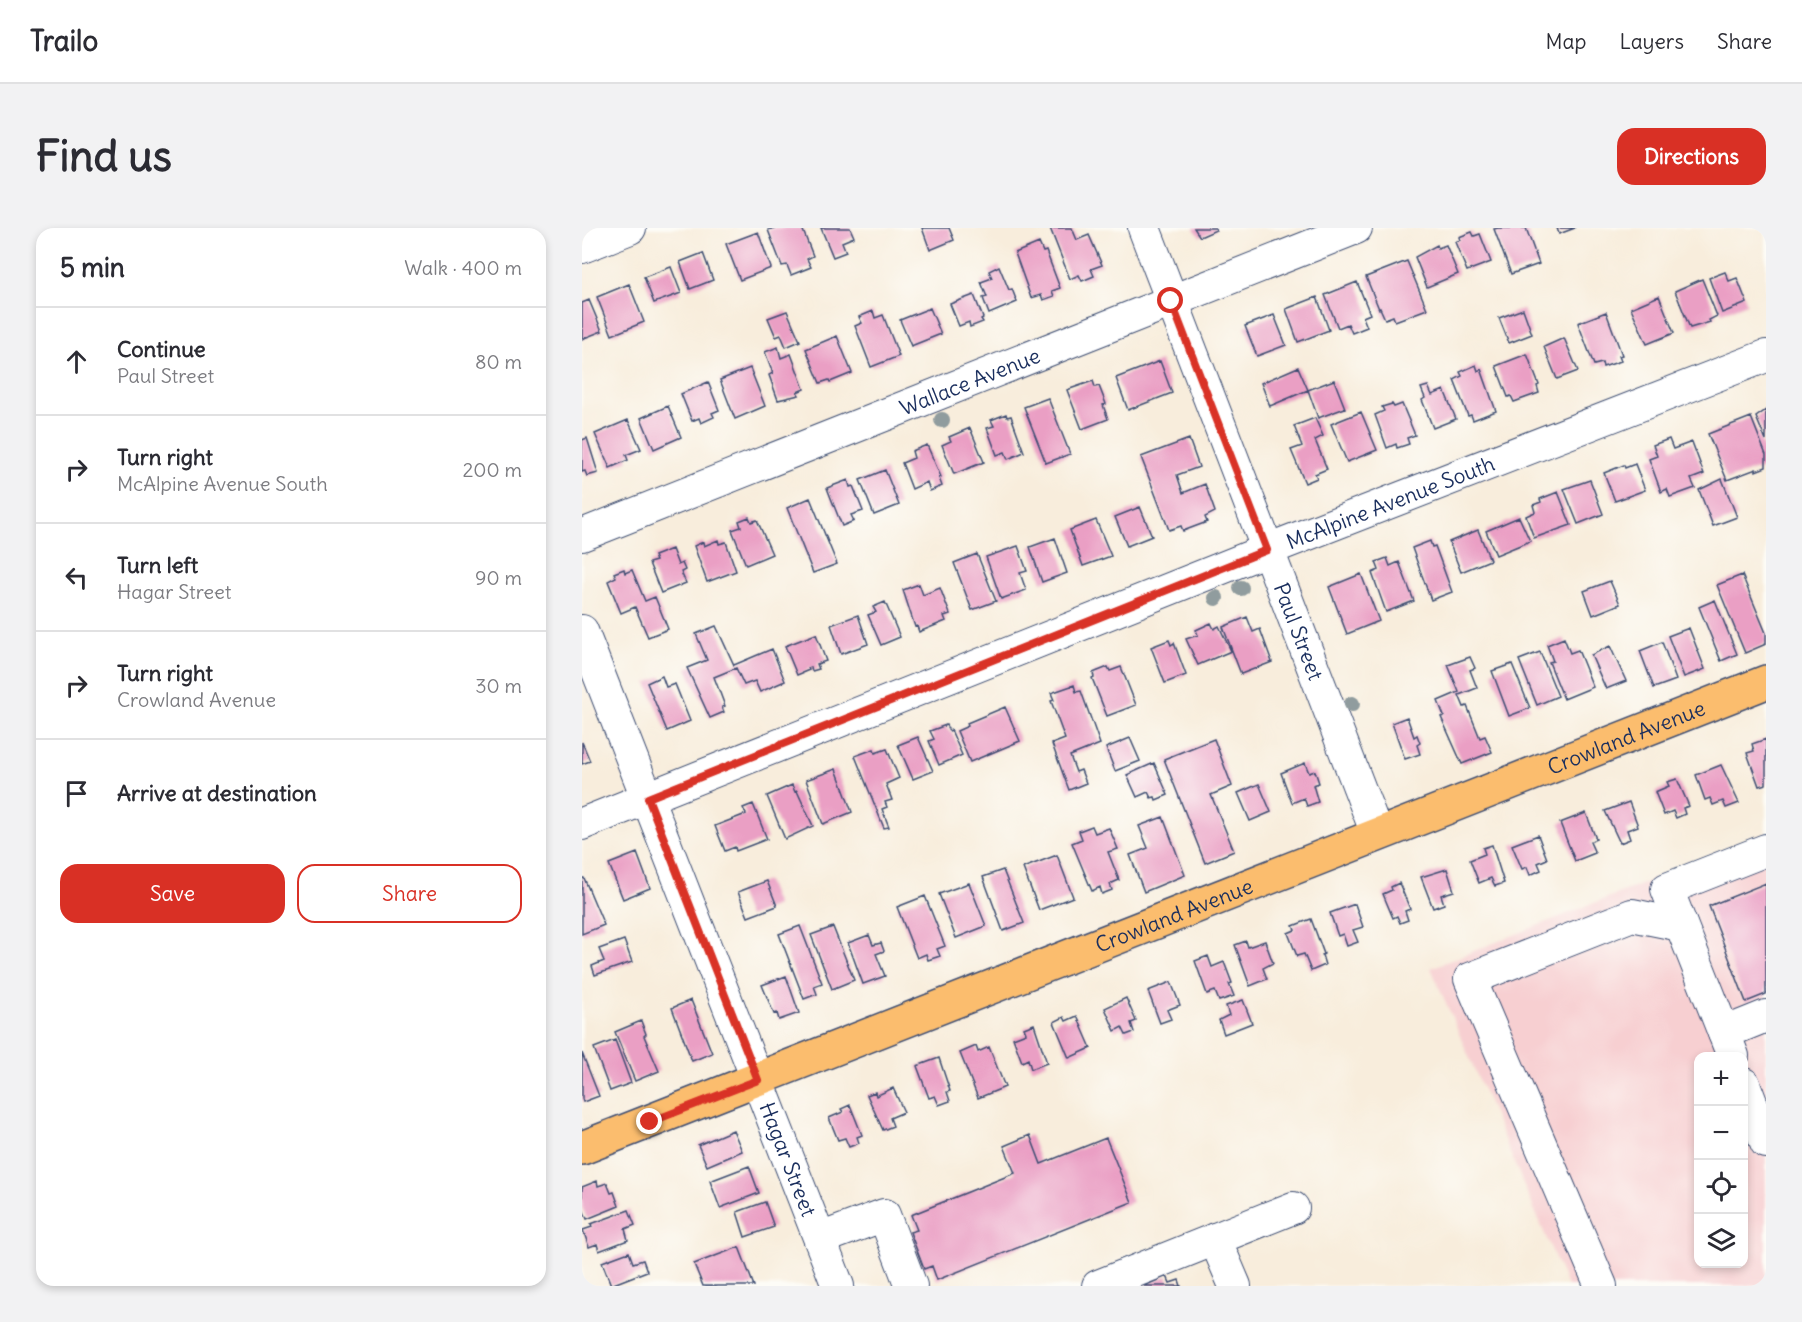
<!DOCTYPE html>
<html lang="en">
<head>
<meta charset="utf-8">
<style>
	body { margin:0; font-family:Delius,sans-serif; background:#f2f2f3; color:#2b2b33 }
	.controls { position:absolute; right:18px; bottom:18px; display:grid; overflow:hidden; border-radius:12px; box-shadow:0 3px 9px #0003 }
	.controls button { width:54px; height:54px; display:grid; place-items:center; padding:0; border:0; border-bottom:2px solid #e1e1e2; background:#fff; color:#2b2b33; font:30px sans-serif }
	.stop { position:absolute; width:18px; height:18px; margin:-14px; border:4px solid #d93025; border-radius:50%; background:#fff }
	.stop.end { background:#d93025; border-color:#fff; box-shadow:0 2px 6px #0008 }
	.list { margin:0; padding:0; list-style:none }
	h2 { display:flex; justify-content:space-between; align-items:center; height:78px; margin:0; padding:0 24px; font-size:26px }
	h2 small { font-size:20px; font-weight:400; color:#7c7c81 }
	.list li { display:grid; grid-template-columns:39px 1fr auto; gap:18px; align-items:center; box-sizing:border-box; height:108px; padding:0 24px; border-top:2px solid #e1e1e2 }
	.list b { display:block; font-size:22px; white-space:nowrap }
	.list p { margin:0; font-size:20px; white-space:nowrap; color:#7c7c81 }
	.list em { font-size:20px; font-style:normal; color:#7c7c81 }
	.actions { display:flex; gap:12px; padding:18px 24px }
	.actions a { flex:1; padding:14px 0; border:2px solid #d93025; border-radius:18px; text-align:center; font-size:21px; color:#d93025 }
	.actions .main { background:#d93025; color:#fff }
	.icon { flex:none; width:33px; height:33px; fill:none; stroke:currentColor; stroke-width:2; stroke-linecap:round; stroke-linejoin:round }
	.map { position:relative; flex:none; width:1184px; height:1058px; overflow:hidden; border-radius:18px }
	header { display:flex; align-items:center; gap:36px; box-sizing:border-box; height:84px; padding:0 30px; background:#fff; border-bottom:2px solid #e1e1e2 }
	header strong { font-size:28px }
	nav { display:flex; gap:33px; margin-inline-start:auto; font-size:21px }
	.intro { display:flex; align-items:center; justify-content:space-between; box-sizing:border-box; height:144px; padding:0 36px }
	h1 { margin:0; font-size:42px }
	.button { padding:15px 27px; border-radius:18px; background:#d93025; color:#fff; font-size:21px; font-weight:700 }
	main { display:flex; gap:36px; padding:0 36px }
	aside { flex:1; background:#fff; border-radius:18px; box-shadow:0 3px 9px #0003 }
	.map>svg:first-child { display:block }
</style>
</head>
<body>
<header>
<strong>Trailo</strong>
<nav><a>Map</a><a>Layers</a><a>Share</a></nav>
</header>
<div class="intro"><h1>Find us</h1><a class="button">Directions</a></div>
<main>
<aside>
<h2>5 min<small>Walk · 400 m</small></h2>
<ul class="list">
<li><svg class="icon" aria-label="ahead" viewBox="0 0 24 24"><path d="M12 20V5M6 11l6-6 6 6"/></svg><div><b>Continue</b><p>Paul Street</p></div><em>80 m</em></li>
<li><svg class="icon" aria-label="right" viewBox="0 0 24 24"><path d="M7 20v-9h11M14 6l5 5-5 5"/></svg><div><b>Turn right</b><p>McAlpine Avenue South</p></div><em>200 m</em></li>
<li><svg class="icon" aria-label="left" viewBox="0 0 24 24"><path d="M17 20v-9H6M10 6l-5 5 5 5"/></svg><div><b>Turn left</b><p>Hagar Street</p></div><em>90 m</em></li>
<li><svg class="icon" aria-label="right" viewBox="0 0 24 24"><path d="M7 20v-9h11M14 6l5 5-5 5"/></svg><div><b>Turn right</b><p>Crowland Avenue</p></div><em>30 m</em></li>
<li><svg class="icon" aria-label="arrive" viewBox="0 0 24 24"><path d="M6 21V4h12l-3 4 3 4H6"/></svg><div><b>Arrive at destination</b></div></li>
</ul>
<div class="actions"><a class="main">Save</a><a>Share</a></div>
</aside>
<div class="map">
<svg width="1184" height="1058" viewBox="0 0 1184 1058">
	<rect width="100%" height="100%" fill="#fdfcf7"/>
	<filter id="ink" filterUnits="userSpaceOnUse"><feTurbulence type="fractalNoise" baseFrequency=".0167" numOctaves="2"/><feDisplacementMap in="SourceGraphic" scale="12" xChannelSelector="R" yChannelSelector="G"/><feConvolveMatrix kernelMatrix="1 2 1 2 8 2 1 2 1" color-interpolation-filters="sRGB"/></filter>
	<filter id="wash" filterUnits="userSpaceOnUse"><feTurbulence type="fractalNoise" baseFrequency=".008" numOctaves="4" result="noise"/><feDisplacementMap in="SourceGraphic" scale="24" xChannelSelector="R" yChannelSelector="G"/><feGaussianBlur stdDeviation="1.35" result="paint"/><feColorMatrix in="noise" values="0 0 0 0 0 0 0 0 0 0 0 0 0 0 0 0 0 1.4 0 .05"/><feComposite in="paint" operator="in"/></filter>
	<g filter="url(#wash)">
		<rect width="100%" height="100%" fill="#f8eddc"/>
		<!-- built -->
		<path fill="#f7cfd1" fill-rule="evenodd" d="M1184 607V1058H985L849 740ZM1116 828H1162V1036H1116Z"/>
		<g id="blocks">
			<!-- building -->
			<path fill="#ea9fc4" d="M193 0H220L231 28 225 31 229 39 209 47 205 37 200 38 186 2Z
				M239 0H268L272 9 260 14 264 24 251 29Z
				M340 0H367L372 12 348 22Z
				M468 0H490L495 12 507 7 520 37 509 41 512 48 500 53 497 47 488 51Z
				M612 0H633L634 2 618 9Z
				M916 0H944L957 36 929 46 912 1Z
				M975 0H993L977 6Z
				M176 4 189 40 158 52 144 16Z
				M890 4 892 8 898 6 909 34 885 43 873 14 878 12 877 9Z
				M457 15 461 24 464 23 478 60 470 63 472 68 461 72 459 67 449 70 433 25Z
				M855 17 856 20 864 17 876 46 845 59 833 29Z
				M121 25 131 52 108 61 98 34Z
				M825 33 845 81 813 93 811 88 803 91 798 80 797 81 784 49Z
				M417 38 427 62 430 61 435 74 407 86 401 70 405 69 399 54 410 50 407 43Z
				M89 39 99 65 72 75 62 49Z
				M1143 44 1147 53 1155 50 1165 75 1140 85 1127 50Z
				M1120 51 1135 88 1127 92 1128 94 1108 100 1093 63Z
				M775 54 788 86 781 89 785 99 770 105 766 96 756 100 743 67Z
				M47 56 62 94 30 107 15 69Z
				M392 67 401 90 399 91 401 94 388 99 387 94 377 98 368 76Z
				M1077 68 1092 105 1065 116 1049 80Z
				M735 69 747 102 716 114 704 81Z
				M7 72 20 103 0 111V75Z
				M348 80 359 106 329 118 318 92Z
				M941 81 950 106 927 115 917 90Z
				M205 83 218 113 204 119 199 107 194 109 186 90Z
				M291 83 293 90 301 87 317 128 289 139 273 98 280 95 277 89Z
				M1024 84 1040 127 1037 128 1039 133 1021 139 1020 135 1012 137 996 95Z
				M692 87 704 117 675 128 663 98Z
				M255 108 270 145 248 154 247 152 238 155 224 121Z
				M982 110 996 143 975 151 962 119Z
				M196 119 199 130 209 126 222 161 215 164 217 167 196 172 187 147 191 145 183 124Z
				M945 126 957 157 955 158 957 165 932 174 929 168 926 169 914 138Z
				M578 133 590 165 546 182 534 150Z
				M894 137 896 143 899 141 914 183 891 192 889 187 886 188 872 152 880 148 878 144Z
				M716 139 726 162 688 178 679 155Z
				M168 140 183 178 153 191 138 152Z
				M752 152 763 180 736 190 726 162Z
				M511 153 513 159 517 158 524 176 521 177 526 191 500 201 485 162Z
				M126 154 137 182 130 185 132 189 119 195 117 190 110 193 99 166Z
				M846 158 850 167 862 162 874 191 851 200 840 172 843 170 839 160Z
				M466 170 488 226 464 235 442 179Z
				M810 176 812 179 820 176 833 207 825 210 827 216 815 220 814 216 805 220 793 187 802 183 800 179Z
				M86 178 99 209 72 221 59 190Z
				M1184 182V213L1174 189Z
				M779 184 795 222 765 234 749 196Z
				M424 186 425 189 429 188 442 224 426 231 423 224 415 227 405 200 412 198 409 192Z
				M1169 189 1184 227V239L1174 243V241L1145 252 1126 206Z
				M733 190 741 208 733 212 745 241 733 246 735 250 723 255 709 222 720 218 712 198Z
				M46 192 59 221 44 227 46 232 28 240 13 206Z
				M388 200 402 234 372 246 360 217 369 213 367 209Z
				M5 210 16 245 5 248 3 243 0 244V212Z
				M607 211 617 239 595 247 601 265 623 256 633 284 623 289 625 294 601 303 599 298 587 302 559 229Z
				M1087 211 1091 221 1110 214 1122 246 1109 251 1113 260 1088 269 1085 261 1079 264 1067 231 1075 228 1071 217Z
				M345 217 359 249 357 250 360 258 348 263 345 254 330 261 320 235 332 230 330 223Z
				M1053 236 1063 262 1033 273 1022 245 1042 237 1043 240Z
				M303 242 317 277 292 287 278 252Z
				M1140 251 1155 289 1131 298 1117 262Z
				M266 252 268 259 271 258 281 283 269 287 272 293 260 298 245 260Z
				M1008 252 1021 286 996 296 982 261Z
				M976 264 989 297 952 310 944 288 953 284 951 277 959 274 958 271Z
				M228 270 255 336 231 345 205 280Z
				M558 279 570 308 545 318 533 289Z
				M167 289 169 294 175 292 190 326 164 337 150 302 159 299 157 293Z
				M937 289 948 313 914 327 904 303Z
				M514 292 529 328 501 338 488 302Z
				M896 302 908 332 879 344 867 314Z
				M473 310 485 345 460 354 448 319Z
				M136 312 137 316 144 314 154 343 125 354 112 318 121 314 122 318Z
				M848 313 850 319 853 318 870 364 849 372 830 320Z
				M436 318 445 343 438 345 444 362 419 371 404 329Z
				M90 321 96 337 100 335 103 342 99 344 104 355 79 365 67 335 74 333 72 328Z
				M395 326 414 373 390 382 372 335Z
				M805 330 808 338 817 334 832 373 804 384 790 345 797 342 794 334Z
				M42 341 43 345 50 342 63 373 73 369 86 401 66 409 53 379 39 385 26 353 34 349 32 345Z
				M779 346 797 393 765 406 747 359Z
				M1160 347 1184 405V416L1163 425 1135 357Z
				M1028 353 1038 376 1011 387 1002 363Z
				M337 356 341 367 358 360 368 386 362 388 364 393 337 404 335 398 333 399 321 362Z
				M1133 372 1155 426 1139 433 1117 379Z
				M303 374 318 409 299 417 286 387 294 384 291 379Z
				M276 387 286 416 259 426 249 397Z
				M665 389 671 404 678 401 690 434 659 446 641 399Z
				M629 395 632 401 637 398 649 423 616 437 604 411 616 407 614 402Z
				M134 398 152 437 190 421 203 453 178 464 173 453 162 457 154 440 132 449 143 478 140 479 142 484 128 490 105 440 125 432 114 406Z
				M1107 400 1123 441 1102 449 1086 408Z
				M234 406 244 433 235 436 237 441 230 443 229 439 226 440 227 442 215 447 203 418Z
				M982 410 988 425 996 422 1011 459 982 471 967 434 971 433 965 417Z
				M587 412 589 417 592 415 604 447 583 455 569 419Z
				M1080 414 1094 452 1072 460 1058 423Z
				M1028 418 1044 453 1024 461 1009 427Z
				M958 424 976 468 955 477 937 432Z
				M888 429 893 440 888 442 895 460 877 467 882 479 885 478 898 510 903 508 910 524 880 536 859 489 862 488 856 473 877 464 866 437Z
				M930 436 948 480 927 488 910 443Z
				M526 439 528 443 539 439 554 477 525 488 510 450 512 449 511 445Z
				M80 448 84 459 93 456 108 493 85 503 65 455Z
				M492 457 494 464 499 463 518 516 488 528 494 544 499 542 504 555 487 562 470 516 483 511 469 473 472 472 469 465Z
				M423 479 438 513 388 534 375 503 386 498 385 495Z
				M825 489 832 509 835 507 838 515 835 517 838 526 823 531 810 495Z
				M364 497 367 503 369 502 380 527 357 537 347 513 352 511 348 503Z
				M336 509 351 543 331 551 316 517Z
				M548 510 558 533 533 543 524 520Z
				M632 511 650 558 629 567 652 623 623 635 582 531Z
				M1184 511V556L1177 558 1165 525 1172 523 1170 516Z
				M0 514 8 533 0 536Z
				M292 521 293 525 305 521 317 550 304 556 310 572 303 574 305 579 300 581 307 599 302 600 273 528Z
				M572 535 586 567 574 572 573 569 569 570 566 564 555 569 545 547Z
				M723 535 727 545 733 543 737 555 731 557 736 574 725 578 722 570 710 575 699 545Z
				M1139 537 1157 575 1144 580 1141 573 1131 577 1128 570 1123 572 1114 547Z
				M254 541 270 584 241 596 224 552Z
				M1095 551 1107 578 1101 580 1103 586 1094 590 1091 583 1082 587 1073 564 1087 558 1085 554Z
				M677 556 689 584 668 593 656 565Z
				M210 557 213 564 215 563 231 598 203 611 185 568Z
				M1047 574 1056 598 1045 602 1048 611 1038 615 1023 583Z
				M171 576 185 611 154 623 153 619 143 623 133 598 164 586 161 580Z
				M1004 585 1014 611 1008 614 1013 625 993 633 978 595Z
				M581 589 603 647 562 664 548 627 566 620 557 598Z
				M510 598 513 605 527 600 536 621 526 624 537 652 528 656 530 662 520 666 518 659 510 663 490 615 500 611 497 603Z
				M956 607 965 631 956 635 959 642 948 647 945 639 940 641 930 617Z
				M910 617 922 655 913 658 909 650 897 655 888 632 903 626 901 620Z
				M55 625 68 660 41 671 27 636Z
				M475 627 491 669 457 682 441 640Z
				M865 641 872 663 859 667 862 676 851 680 839 649Z
				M421 642 442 695 421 703 401 649Z
				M0 650H2L22 697 0 706Z
				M185 653 195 678 166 689 156 664Z
				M387 655 404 698 374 710 357 666Z
				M817 655 828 681 823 683 826 692 818 695 815 688 811 690 801 666 810 662 809 659Z
				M1184 655V766L1164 774 1127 678Z
				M343 668 363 718 355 721 358 728 346 732 344 726 335 730 315 679Z
				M773 676 781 699 771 702 776 714 765 718 761 706 756 708 748 685Z
				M729 691 742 726 740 727 743 737 729 743 722 726 715 728 706 705 713 702 711 698Z
				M218 698 240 755 232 758 235 766 222 771 197 706Z
				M251 699 272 752 250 761 229 707Z
				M287 707 291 717 299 715 302 723 294 726 303 748 281 756 266 715Z
				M42 712 50 734 13 747 10 738 22 733 17 721Z
				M664 713 666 719 683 713 691 735 681 740 685 751 668 758 653 717Z
				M626 728 630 739 642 734 650 755 647 756 652 768 637 773 633 763 625 766 613 733Z
				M204 748 217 785 197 792 195 785 192 786 180 757Z
				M589 754 598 777 585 782 589 791 578 795 566 763Z
				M544 770 554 793 549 795 552 804 544 807 540 799 533 803 523 780Z
				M109 772 130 825 110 833 90 780Z
				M661 772 670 795 642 806 637 792 647 787 644 778Z
				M495 788 509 820 487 830 472 794 482 789 484 793Z
				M59 793 64 806 62 808 77 843 53 853 33 804Z
				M452 796 465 835 449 841 446 831 440 834 431 810 444 805 442 800Z
				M33 812 49 855 28 863 12 820Z
				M394 818 396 824 407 819 423 859 396 870 378 825Z
				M0 825 17 868 1 874 0 871Z
				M357 830 368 863 365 864 368 873 357 877 353 868 347 870 335 838Z
				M311 860 322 884 308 890 311 898 301 902 285 867 293 864 294 868Z
				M268 877 280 907 275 909 277 915 267 919 263 910 256 912 247 890 261 884 259 881Z
				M151 902 160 923 125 938 116 917Z
				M448 907 459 936 524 910 550 974 355 1052 350 1038 342 1041 328 1004 335 1002 329 987 433 945 422 918Z
				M167 938 177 965 138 980 128 953Z
				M15 953 16 958 25 955 29 965 32 964 37 978 5 991 0 979V959Z
				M183 974 192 999 163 1009 155 984Z
				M47 982 53 997 43 1001 46 1012 17 1023 15 1016 7 1019 1 1002 10 999 9 996Z
				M157 1019 172 1058H121L112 1036Z
				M47 1024 51 1035 61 1032 65 1043 29 1057 20 1034Z
				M585 1048 588 1055 597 1052 599 1058H562Z"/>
		</g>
	</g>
	<g filter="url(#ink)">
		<use href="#blocks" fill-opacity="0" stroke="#3c4c71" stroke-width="1.5"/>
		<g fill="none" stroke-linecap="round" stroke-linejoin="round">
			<defs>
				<g id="minor">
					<path id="s1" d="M562 0 795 606"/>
					<path d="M0 19 48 0"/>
					<path id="s2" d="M0 307 774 0"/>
					<path id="s3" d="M0 403 256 1058"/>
					<path id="s4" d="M0 596 685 322 1184 128"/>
					<path d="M1142 805 1085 661 1184 622"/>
					<path d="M1151 828 1142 805 1184 788"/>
					<path d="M1162 856 1184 914"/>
					<path d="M238 1011 302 987 329 1058"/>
					<path d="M633 1011 653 1058"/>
					<path d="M516 1058 711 980"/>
					<path d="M1019 1058 888 751 1050 687 1099 697"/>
				</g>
				<g id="major">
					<path id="s5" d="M0 920 1184 454"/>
				</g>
			</defs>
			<!-- minor casing -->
			<use href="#minor" stroke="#3c4c71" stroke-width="34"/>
			<!-- major casing -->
			<use href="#major" stroke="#3c4c71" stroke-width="36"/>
			<!-- minor -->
			<use href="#minor" stroke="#fff" stroke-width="32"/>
			<!-- major -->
			<use href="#major" stroke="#fbbd6e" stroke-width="33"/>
		</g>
		<!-- trees -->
		<g fill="#909c9e">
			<circle cx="360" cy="192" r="8"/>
			<circle cx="659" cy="360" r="8"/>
			<circle cx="634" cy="370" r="8"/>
			<circle cx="770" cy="476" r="8"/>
		</g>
	</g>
	<g fill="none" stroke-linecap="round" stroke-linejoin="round" filter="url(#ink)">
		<!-- route -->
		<path stroke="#d93025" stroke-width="8" d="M68 894 176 852 66 570 685 322 589 73"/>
	</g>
	<g text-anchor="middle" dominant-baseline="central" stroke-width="6" stroke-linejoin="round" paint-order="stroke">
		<!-- street labels -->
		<g font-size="21" fill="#1b2f5e" stroke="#fdfcf7">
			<text stroke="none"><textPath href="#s2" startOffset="417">Wallace Avenue</textPath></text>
			<text stroke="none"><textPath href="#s4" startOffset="870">McAlpine Avenue South</textPath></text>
			<text stroke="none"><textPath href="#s1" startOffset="432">Paul Street</textPath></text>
			<text stroke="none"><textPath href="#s5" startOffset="1122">Crowland Avenue</textPath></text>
			<text stroke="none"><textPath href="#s5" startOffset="636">Crowland Avenue</textPath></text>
			<text stroke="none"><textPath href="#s3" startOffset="567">Hagar Street</textPath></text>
		</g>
	</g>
</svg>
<div class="controls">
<button>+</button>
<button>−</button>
<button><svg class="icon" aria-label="locate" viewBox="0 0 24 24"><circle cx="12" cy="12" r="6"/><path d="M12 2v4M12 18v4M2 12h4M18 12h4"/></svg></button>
<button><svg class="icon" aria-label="layers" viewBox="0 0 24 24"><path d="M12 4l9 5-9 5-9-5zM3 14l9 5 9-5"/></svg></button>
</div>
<div class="stop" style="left:589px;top:73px"></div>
<div class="stop end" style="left:68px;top:894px"></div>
</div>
</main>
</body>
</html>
